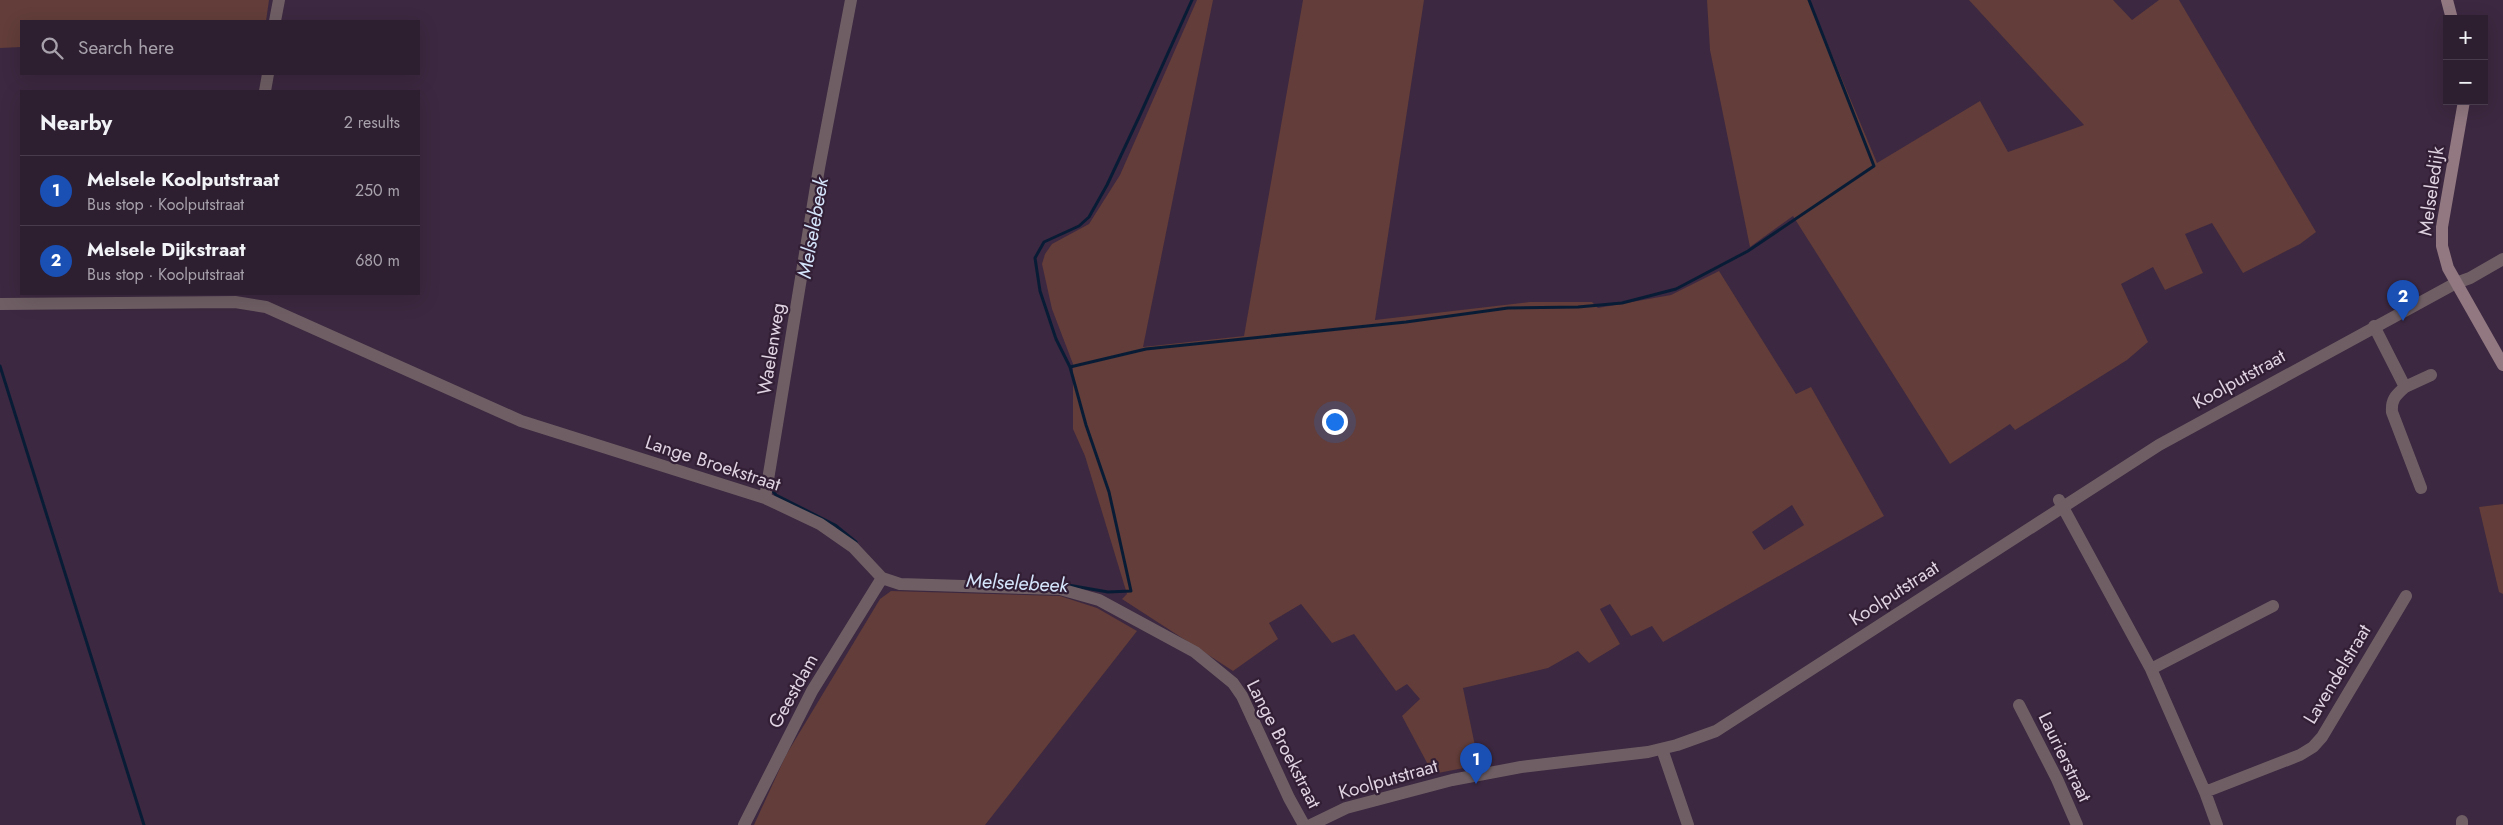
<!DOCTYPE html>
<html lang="en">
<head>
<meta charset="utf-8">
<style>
	body { margin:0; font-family:Jost,sans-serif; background:#392b3c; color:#f1f3f6 }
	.controls { position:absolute; right:15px; top:15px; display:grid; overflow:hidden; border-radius:0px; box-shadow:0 5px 20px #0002 }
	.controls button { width:45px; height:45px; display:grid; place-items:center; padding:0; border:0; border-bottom:1px solid #483c4c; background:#2d1e30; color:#f1f3f6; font:25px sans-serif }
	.you { position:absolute; left:1334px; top:421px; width:18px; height:18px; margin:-12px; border:4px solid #fff; border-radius:50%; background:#1a73e8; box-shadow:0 0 0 8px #1a73e833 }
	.badge { display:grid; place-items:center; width:32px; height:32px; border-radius:50%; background:#00d98c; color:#fff; font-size:16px; font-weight:700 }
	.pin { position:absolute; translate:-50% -41px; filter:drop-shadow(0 1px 2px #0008) }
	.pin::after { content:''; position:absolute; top:26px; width:18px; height:15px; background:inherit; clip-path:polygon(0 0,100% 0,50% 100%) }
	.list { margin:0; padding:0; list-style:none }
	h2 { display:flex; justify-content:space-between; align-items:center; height:65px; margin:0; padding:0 20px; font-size:21px }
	h2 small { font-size:16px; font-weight:400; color:#a7a2ab }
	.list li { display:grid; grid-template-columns:32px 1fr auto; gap:15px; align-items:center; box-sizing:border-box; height:70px; padding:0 20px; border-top:1px solid #483c4c }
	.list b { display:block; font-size:19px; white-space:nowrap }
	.list p { margin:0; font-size:16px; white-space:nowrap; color:#a7a2ab }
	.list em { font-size:16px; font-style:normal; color:#a7a2ab }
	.icon { flex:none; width:28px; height:28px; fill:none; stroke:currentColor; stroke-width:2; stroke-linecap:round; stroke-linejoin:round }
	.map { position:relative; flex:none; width:2503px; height:825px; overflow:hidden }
	.search { position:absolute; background:#2d1e30; box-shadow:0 5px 20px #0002; left:20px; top:20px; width:400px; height:55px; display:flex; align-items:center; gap:12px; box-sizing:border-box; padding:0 18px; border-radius:0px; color:#a7a2ab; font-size:19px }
	.panel { position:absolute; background:#2d1e30; box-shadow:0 5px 20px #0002; left:20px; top:90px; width:400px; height:205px; border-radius:0px }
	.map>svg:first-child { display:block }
</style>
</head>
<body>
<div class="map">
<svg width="2503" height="825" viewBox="0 0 2503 825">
	<rect width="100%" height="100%" fill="#3c2840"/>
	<!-- green -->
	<path fill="#623d39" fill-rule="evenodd" d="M0 0H269L266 21H21V47L0 48Z
		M1197 0H1213L1143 347 1244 336 1303 0H1424L1375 320 1530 302H1592L1598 308 1671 295 1719 271 1796 394 1811 387 1884 516 1663 642 1652 626 1631 636 1610 604 1600 609 1620 644 1589 663 1578 651 1548 668 1463 688 1479 765 1433 774 1402 716 1420 699 1407 684 1396 691 1354 634 1332 643 1301 604 1269 623 1278 639 1233 671 1122 599 1127 594 1085 456 1073 429V364L1052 309 1042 264 1045 254 1052 244 1089 224 1120 175ZM1792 505 1804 525 1764 550 1752 532Z
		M1707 0H1809L1877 163 1980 101 2008 152 2084 125 1969 0H2113L2132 20 2159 0H2179L2316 232 2300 244 2243 273 2212 223 2185 234 2203 273 2165 290 2153 267 2121 284 2148 342 2127 360 2015 430 2010 424 1950 464 1793 216 1750 247 1710 50Z
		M2503 504V594L2499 592 2479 507Z
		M891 591 1060 596 1097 608 1137 631 985 825H754L786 755 880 599Z"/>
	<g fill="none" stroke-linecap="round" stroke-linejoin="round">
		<!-- stream -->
		<path stroke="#091c36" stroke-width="3" d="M0 366 144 825
			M1070 367 1146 349 1406 322 1508 308 1578 307 1622 303 1676 289 1748 251 1874 166 1809 0
			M773 486V491L776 495 835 525 856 542
			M1068 585 1108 592 1131 591 1109 492 1086 425 1070 367 1056 339 1040 291 1035 258 1044 242 1079 226 1089 217 1107 185 1140 115 1192 0"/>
		<!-- minor -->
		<path stroke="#6f5f65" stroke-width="12" d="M275 21 279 0
			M265 91 268 74
			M2456 283 2470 278 2503 259
			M0 304 235 302 266 307 521 421 765 498 820 524 853 547 882 578 900 584 1060 589 1099 600 1195 652 1233 683 1242 696 1289 798 1304 825
			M2374 326 2405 387C2396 395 2391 399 2392 412L2421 488
			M2405 387 2431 375
			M765 498 819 168 851 0
			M2059 500 2151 669 2205 792 2217 825
			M2151 669 2273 606
			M2019 705 2057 779 2077 825
			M2205 792 2300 755 2313 747 2322 737 2406 596
			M744 825 812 691 882 578
			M2462 825V821"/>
		<!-- tertiary -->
		<path stroke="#6f5f65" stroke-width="12" d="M1662 749 1688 825
			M1311 825 1346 808 1452 780 1521 767 1648 752 1677 745 1716 731 2159 445 2456 283"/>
		<!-- secondary -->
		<path stroke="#917881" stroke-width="12" d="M2447 0 2452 19
			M2464 101 2442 227V246L2448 268 2503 365"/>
	</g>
	<g text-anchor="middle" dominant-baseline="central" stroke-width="4.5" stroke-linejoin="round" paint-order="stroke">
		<!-- street labels -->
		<g font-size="19" fill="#dfd2e1" stroke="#321e35">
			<text transform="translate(2431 191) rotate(-82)">Melseledijk</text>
			<text transform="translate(771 349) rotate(-81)">Waelenweg</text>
			<text transform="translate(2239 379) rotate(-29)">Koolputstraat</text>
			<text transform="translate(713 463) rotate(18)">Lange Broekstraat</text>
			<text transform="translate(1894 593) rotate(-33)">Koolputstraat</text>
			<text transform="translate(2337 674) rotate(-59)">Lavendelstraat</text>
			<text transform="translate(793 691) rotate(-61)">Geestdam</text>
			<text transform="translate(1284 744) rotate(63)">Lange Broekstraat</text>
			<text transform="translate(2065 757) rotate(64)">Laurierstraat</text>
			<text transform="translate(1388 779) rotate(-16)">Koolputstraat</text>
		</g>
		<!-- water labels -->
		<g font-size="20" font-style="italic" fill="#d4e4fa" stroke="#321e35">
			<text transform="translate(813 228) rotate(-80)">Melselebeek</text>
			<text transform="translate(1017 583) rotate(3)">Melselebeek</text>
		</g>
	</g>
</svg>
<div class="controls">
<button>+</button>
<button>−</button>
</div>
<div class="you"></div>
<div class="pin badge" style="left:1476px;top:784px;background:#1a4fb4">1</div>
<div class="pin badge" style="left:2403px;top:321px;background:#1a4fb4">2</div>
<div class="search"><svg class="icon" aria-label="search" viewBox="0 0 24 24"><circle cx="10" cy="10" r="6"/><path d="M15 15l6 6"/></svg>Search here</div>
<section class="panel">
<h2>Nearby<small>2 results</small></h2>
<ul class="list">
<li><span class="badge" style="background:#1a4fb4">1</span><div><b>Melsele Koolputstraat</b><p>Bus stop · Koolputstraat</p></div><em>250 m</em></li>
<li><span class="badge" style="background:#1a4fb4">2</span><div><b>Melsele Dijkstraat</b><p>Bus stop · Koolputstraat</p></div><em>680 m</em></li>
</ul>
</section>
</div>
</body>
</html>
